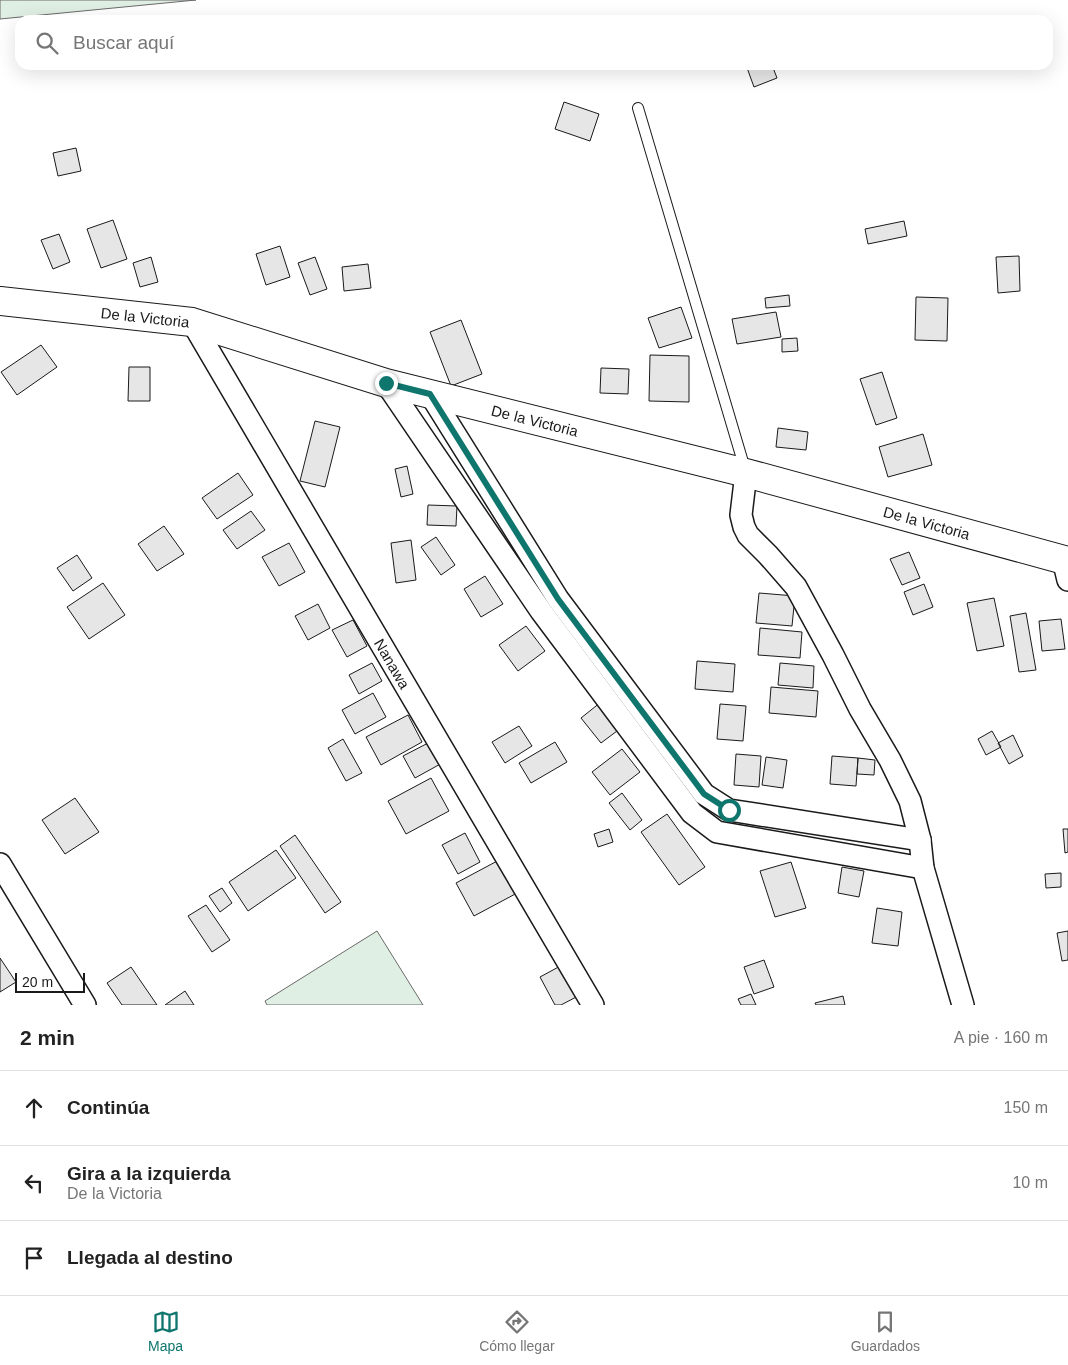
<!DOCTYPE html>
<html lang="es">
<head>
<meta charset="utf-8">
<style>
	body { margin:0; font-family:Helvetica,sans-serif; background:#f2f2f2; color:#222 }
	.scale { position:absolute; left:15px; bottom:12px; width:70px; box-sizing:border-box; padding-left:5px; border:2px solid #1a1a1a; border-top:0; font-size:14px; line-height:18px; white-space:nowrap; color:#1a1a1a; -webkit-text-stroke:4px #fff; paint-order:stroke }
	.stop { position:absolute; width:15px; height:15px; margin:-11px; border:4px solid #0f766e; border-radius:50%; background:#fff }
	.stop.end { background:#0f766e; border-color:#fff; box-shadow:0 1px 5px #0008 }
	.list { margin:0; padding:0; list-style:none }
	h2 { display:flex; justify-content:space-between; align-items:center; height:65px; margin:0; padding:0 20px; font-size:21px }
	h2 small { font-size:16px; font-weight:400; color:#767676 }
	.list li { display:grid; grid-template-columns:32px 1fr auto; gap:15px; align-items:center; box-sizing:border-box; height:75px; padding:0 20px; border-top:1px solid #e0e0e0 }
	.list b { display:block; font-size:19px; white-space:nowrap }
	.list p { margin:0; font-size:16px; white-space:nowrap; color:#767676 }
	.list em { font-size:16px; font-style:normal; color:#767676 }
	.icon { flex:none; width:28px; height:28px; fill:none; stroke:currentColor; stroke-width:2; stroke-linecap:round; stroke-linejoin:round }
	.map { position:relative; flex:none; width:1068px; height:1005px; overflow:hidden }
	.search { position:absolute; background:#fff; box-shadow:0 5px 20px #0002; left:15px; right:15px; top:15px; height:55px; display:flex; align-items:center; gap:12px; box-sizing:border-box; padding:0 18px; border-radius:15px; color:#767676; font-size:19px }
	.sheet { height:290px; background:#fff }
	nav { display:flex; justify-content:space-around; align-items:center; box-sizing:border-box; height:70px; border-top:1px solid #e0e0e0; background:#fff; font-size:14px; color:#767676 }
	nav a { display:grid; justify-items:center; gap:2px }
	nav .on { color:#0f766e }
	.map>svg:first-child { display:block }
</style>
</head>
<body>
<div class="map">
<svg width="1068" height="1005" viewBox="0 0 1068 1005">
	<rect width="100%" height="100%" fill="#fff"/>
	<!-- green -->
	<path fill="#e0efe3" stroke="#6a6a6a" d="M0 0H196L0 19Z
		M377 931 423 1005H267L265 1001Z"/>
	<!-- building -->
	<path fill="#e6e6e6" stroke="#1a1a1a" d="M746 65H772L777 78 754 87Z
		M564 102 599 114 590 141 555 129Z
		M76 148 81 171 58 176 53 153Z
		M113 220 127 259 101 268 87 229Z
		M904 221 907 236 868 244 865 229Z
		M59 234 70 262 53 269 41 240Z
		M280 246 290 277 266 285 256 254Z
		M1019 256 1020 291 998 293 996 257Z
		M151 257 158 282 140 287 133 263Z
		M315 257 327 289 310 295 298 263Z
		M368 264 371 288 344 291 342 267Z
		M789 295 790 306 766 308 765 298Z
		M916 297 948 298 947 341 915 340Z
		M681 307 692 338 659 348 648 318Z
		M776 312 781 337 737 344 732 319Z
		M461 320 482 374 451 386 430 332Z
		M797 338 798 351 782 352V339Z
		M41 345 57 367 17 395 1 372Z
		M650 355 689 356V402L649 401Z
		M129 367H150V401H128Z
		M601 368 629 369 628 394 600 393Z
		M882 372 897 418 876 425 860 379Z
		M315 421 340 427 325 487 300 481Z
		M778 428 808 432 806 450 776 447Z
		M923 434 932 465 888 477 879 447Z
		M407 466 413 494 401 497 395 469Z
		M238 473 253 495 217 519 202 498Z
		M428 505 457 506 456 526 427 525Z
		M251 511 265 530 237 549 223 530Z
		M164 526 184 554 157 571 138 544Z
		M436 537 455 565 441 575 421 547Z
		M411 540 416 580 396 583 391 543Z
		M289 543 305 572 279 586 262 557Z
		M909 552 920 578 902 585 890 559Z
		M77 555 92 578 73 591 57 568Z
		M485 576 503 604 481 617 464 589Z
		M103 583 125 615 89 639 67 607Z
		M924 584 933 607 913 615 904 592Z
		M759 593 795 596 792 626 756 623Z
		M994 598 1004 646 977 651 967 603Z
		M318 604 330 628 308 640 295 616Z
		M1026 613 1036 670 1019 672 1010 616Z
		M1061 619 1065 649 1042 651 1039 621Z
		M353 620 367 646 347 657 332 630Z
		M526 626 545 651 518 671 499 645Z
		M760 628 802 632 800 658 758 655Z
		M697 661 735 664 733 692 695 689Z
		M372 663 382 681 359 694 349 675Z
		M780 663 814 666 813 688 778 685Z
		M771 687 818 691 816 717 769 713Z
		M373 693 386 717 355 734 342 710Z
		M601 702 621 728 601 743 581 718Z
		M720 704 746 706 743 741 717 739Z
		M408 715 422 742 381 765 366 737Z
		M519 726 532 746 505 763 492 742Z
		M992 731 1001 747 986 755 978 739Z
		M1013 735 1023 756 1009 764 998 743Z
		M343 739 362 773 346 781 328 748Z
		M432 741 444 762 415 778 403 756Z
		M555 742 567 762 531 783 519 763Z
		M622 749 640 772 610 795 592 772Z
		M736 754 761 756 759 787 734 785Z
		M832 756 858 758 856 786 830 784Z
		M766 757 787 760 783 788 762 785Z
		M858 758 875 760 874 775 857 774Z
		M431 778 449 811 406 834 388 801Z
		M622 793 642 820 630 830 609 803Z
		M75 798 99 832 65 854 42 820Z
		M667 814 705 867 679 885 641 832Z
		M609 829 613 842 598 847 594 834Z
		M1063 829H1068V852L1065 853Z
		M465 833 480 862 458 874 442 845Z
		M295 835 341 902 325 913 280 846Z
		M276 850 296 878 248 911 229 882Z
		M501 859 519 892 474 916 456 883Z
		M791 862 806 908 775 917 760 871Z
		M842 867 864 871 859 897 838 893Z
		M1061 873V887L1046 888 1045 874Z
		M222 888 232 903 220 912 209 896Z
		M206 905 230 940 212 952 188 916Z
		M877 908 902 912 898 946 872 943Z
		M1068 931V960L1062 961 1057 933Z
		M0 958 16 982 0 992Z
		M764 960 774 987 754 994 744 967Z
		M564 964 580 995 561 1005H555L540 977Z
		M131 967 157 1005H122L107 983Z
		M185 991 194 1005H165Z
		M751 994 756 1005H741L738 999Z
		M843 996 845 1005H816L815 1003Z"/>
	<g fill="none" stroke-linecap="round" stroke-linejoin="round">
		<defs>
			<path id="lane" d="M638 108 745 469"/>
			<g id="street">
				<path id="s1" d="M192 322 593 1005"/>
				<path d="M386 383 541 611 692 813 717 832 923 868"/>
				<path d="M430 394 558 599 704 794 729 810 920 840"/>
				<path d="M746 473 741 515 744 527 748 535 768 555 796 587 833 655 860 709 890 760 910 801 920 840 923 868 963 1005"/>
				<path d="M1063 559 1068 580"/>
				<path d="M0 864 85 1005"/>
			</g>
			<g id="secondary">
				<path id="s2" d="M0 301 192 322 386 383 746 473 1068 561"/>
			</g>
		</defs>
		<!-- lane casing -->
		<use href="#lane" stroke="#1a1a1a" stroke-width="12"/>
		<!-- street casing -->
		<use href="#street" stroke="#1a1a1a" stroke-width="24"/>
		<!-- secondary casing -->
		<use href="#secondary" stroke="#1a1a1a" stroke-width="30"/>
		<!-- lane -->
		<use href="#lane" stroke="#fff" stroke-width="10"/>
		<!-- street -->
		<use href="#street" stroke="#fff" stroke-width="21"/>
		<!-- secondary -->
		<use href="#secondary" stroke="#fff" stroke-width="28"/>
	</g>
	<g fill="none" stroke-linecap="round" stroke-linejoin="round">
		<!-- route -->
		<path stroke="#0f766e" stroke-width="6" d="M386 383 430 394 558 599 704 794 729 810"/>
	</g>
	<g text-anchor="middle" dominant-baseline="central" stroke-width="4" stroke-linejoin="round" paint-order="stroke">
		<!-- street labels -->
		<g font-size="15" fill="#1a1a1a" stroke="#fff">
			<text stroke="none"><textPath href="#s2" startOffset="146">De la Victoria</textPath></text>
			<text stroke="none"><textPath href="#s2" startOffset="550">De la Victoria</textPath></text>
			<text stroke="none"><textPath href="#s2" startOffset="955">De la Victoria</textPath></text>
			<text stroke="none"><textPath href="#s1" startOffset="396">Nanawa</textPath></text>
		</g>
	</g>
</svg>
<div class="scale">20 m</div>
<div class="stop" style="left:729px;top:810px"></div>
<div class="stop end" style="left:386px;top:383px"></div>
<div class="search"><svg class="icon" aria-label="search" viewBox="0 0 24 24"><circle cx="10" cy="10" r="6"/><path d="M15 15l6 6"/></svg>Buscar aquí</div>
</div>
<section class="sheet">
<h2>2 min<small>A pie · 160 m</small></h2>
<ul class="list">
<li><svg class="icon" aria-label="ahead" viewBox="0 0 24 24"><path d="M12 20V5M6 11l6-6 6 6"/></svg><div><b>Continúa</b></div><em>150 m</em></li>
<li><svg class="icon" aria-label="left" viewBox="0 0 24 24"><path d="M17 20v-9H6M10 6l-5 5 5 5"/></svg><div><b>Gira a la izquierda</b><p>De la Victoria</p></div><em>10 m</em></li>
<li><svg class="icon" aria-label="arrive" viewBox="0 0 24 24"><path d="M6 21V4h12l-3 4 3 4H6"/></svg><div><b>Llegada al destino</b></div></li>
</ul>
</section>
<nav>
<a class="on"><svg class="icon" aria-label="map" viewBox="0 0 24 24"><path d="M3 6l6-2 6 2 6-2v14l-6 2-6-2-6 2zM9 4v14M15 6v14"/></svg>Mapa</a>
<a><svg class="icon" aria-label="directions" viewBox="0 0 24 24"><path d="M12 3l9 9-9 9-9-9zM9 14v-3h6M13 9l2 2-2 2"/></svg>Cómo llegar</a>
<a><svg class="icon" aria-label="saved" viewBox="0 0 24 24"><path d="M7 4h10v16l-5-4-5 4z"/></svg>Guardados</a>
</nav>
</body>
</html>
